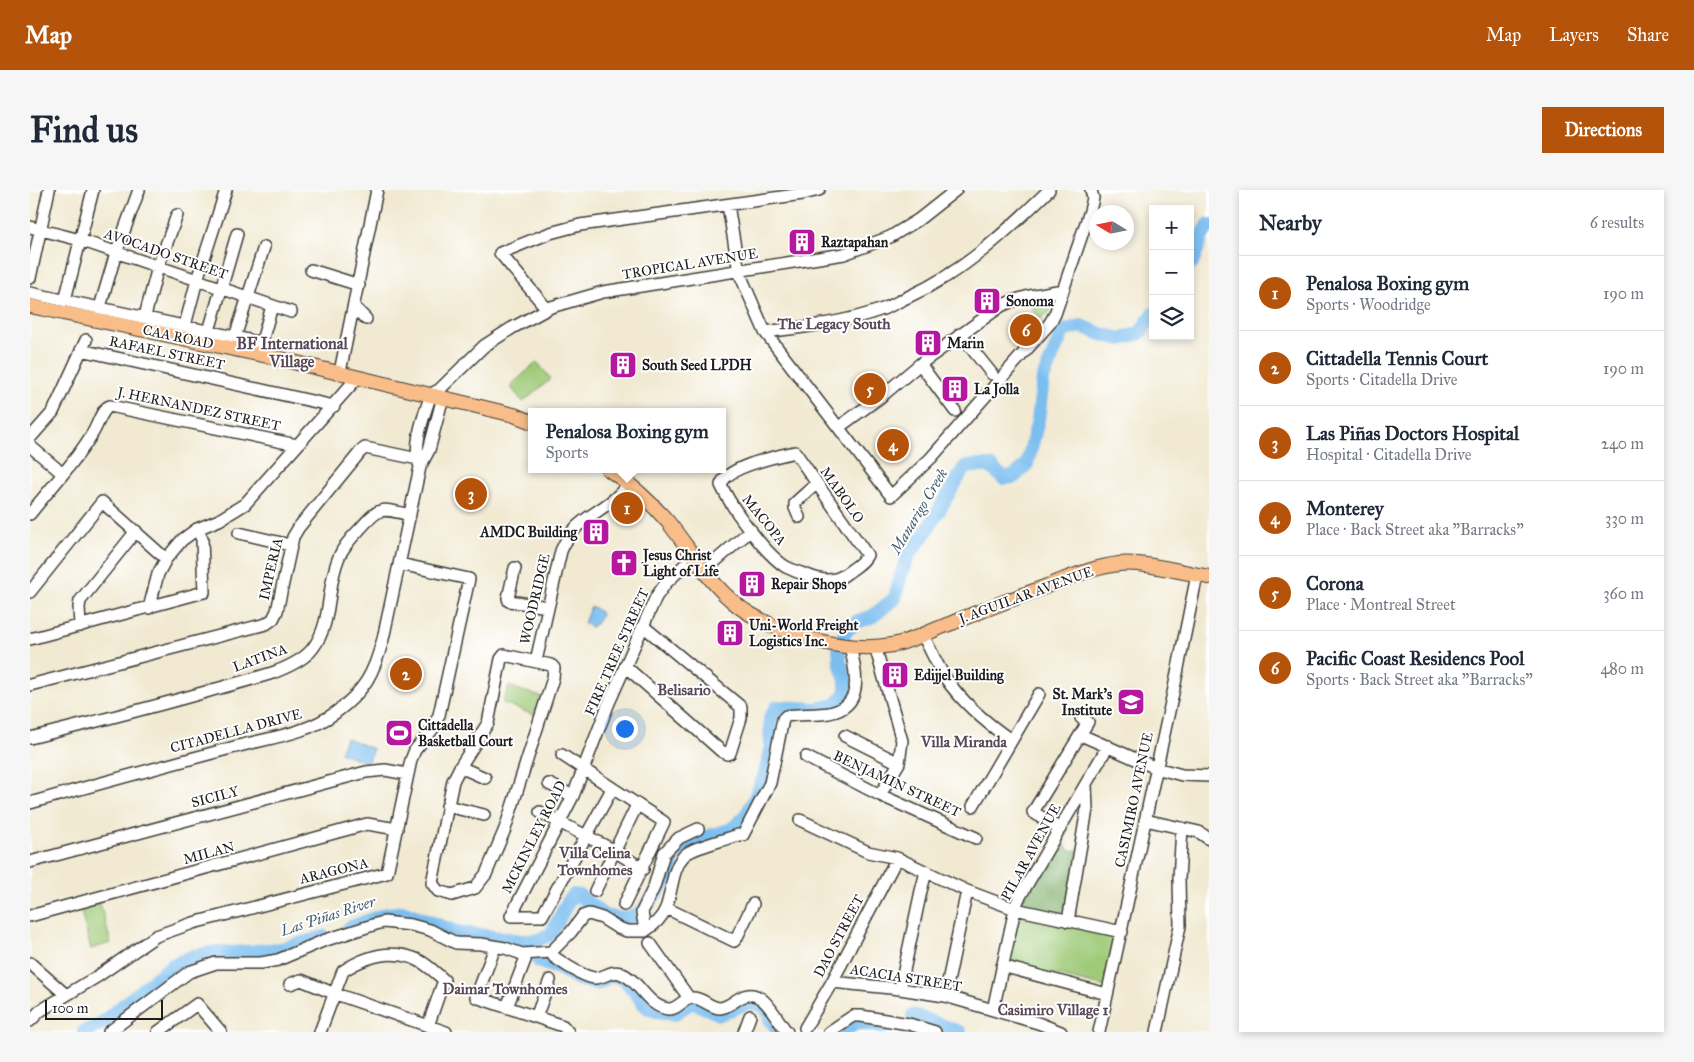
<!DOCTYPE html>
<html lang="en">
<head>
<meta charset="utf-8">
<style>
	body { margin:0; font-family:"IM FELL Great Primer",serif; background:#f6f6f7; color:#1f2937 }
	.controls { position:absolute; right:15px; top:15px; display:grid; overflow:hidden; border-radius:0px; box-shadow:0 2px 8px #0003 }
	.controls button { width:45px; height:45px; display:grid; place-items:center; padding:0; border:0; border-bottom:1px solid #e0e1e3; background:#fff; color:#1f2937; font:25px sans-serif }
	.compass { position:absolute; left:1059px; top:15px; width:45px; height:45px; border-radius:50%; background:#fff; box-shadow:0 2px 8px #0003; rotate:280deg }
	.scale { position:absolute; left:15px; bottom:12px; width:118px; box-sizing:border-box; padding-left:5px; border:2px solid #1c1c1c; border-top:0; font-size:14px; line-height:18px; white-space:nowrap; color:#1c1c1c; -webkit-text-stroke:4px #fff; paint-order:stroke }
	.you { position:absolute; left:594px; top:538px; width:18px; height:18px; margin:-12px; border:4px solid #fff; border-radius:50%; background:#1a73e8; box-shadow:0 0 0 8px #1a73e833 }
	.badge { display:grid; place-items:center; width:32px; height:32px; border-radius:50%; background:#b45309; color:#fff; font-size:16px; font-weight:700 }
	.pin { position:absolute; translate:-50% -50%; border:2px solid #fff; box-shadow:0 1px 5px #0006 }
	.popup { position:absolute; left:498px; top:218px; width:198px; height:65px; box-sizing:border-box; display:grid; place-content:center; border-radius:0px; background:#fff; filter:drop-shadow(0 1px 4px #0005); font-size:16px; white-space:nowrap; color:#747a83 }
	.popup b { font-size:19px; color:#1f2937 }
	.popup::after { content:''; position:absolute; left:50%; top:100%; margin-left:-10px; border:10px solid transparent; border-top-color:#fff }
	.list { margin:0; padding:0; list-style:none }
	h2 { display:flex; justify-content:space-between; align-items:center; height:65px; margin:0; padding:0 20px; font-size:21px }
	h2 small { font-size:16px; font-weight:400; color:#747a83 }
	.list li { display:grid; grid-template-columns:32px 1fr auto; gap:15px; align-items:center; box-sizing:border-box; height:75px; padding:0 20px; border-top:1px solid #e0e1e3 }
	.list b { display:block; font-size:19px; white-space:nowrap }
	.list p { margin:0; font-size:16px; white-space:nowrap; color:#747a83 }
	.list em { font-size:16px; font-style:normal; color:#747a83 }
	.icon { flex:none; width:28px; height:28px; fill:none; stroke:currentColor; stroke-width:2; stroke-linecap:round; stroke-linejoin:round }
	.map { position:relative; flex:none; width:1179px; height:842px; overflow:hidden; border-radius:0px }
	header { display:flex; align-items:center; gap:30px; box-sizing:border-box; height:70px; padding:0 25px; background:#b45309; color:#fff }
	header strong { font-size:24px }
	nav { display:flex; gap:28px; margin-inline-start:auto; font-size:18px }
	.intro { display:flex; align-items:center; justify-content:space-between; box-sizing:border-box; height:120px; padding:0 30px }
	h1 { margin:0; font-size:35px }
	.button { padding:12px 22px; border-radius:0px; background:#b45309; color:#fff; font-size:18px; font-weight:700 }
	main { display:flex; gap:30px; padding:0 30px }
	aside { flex:1; background:#fff; border-radius:0px; box-shadow:0 2px 8px #0003 }
	.map>svg:first-child { display:block }
</style>
</head>
<body>
<header>
<strong>Map</strong>
<nav><a>Map</a><a>Layers</a><a>Share</a></nav>
</header>
<div class="intro"><h1>Find us</h1><a class="button">Directions</a></div>
<main>
<div class="map">
<svg width="1179" height="842" viewBox="0 0 1179 842">
	<rect width="100%" height="100%" fill="#fff"/>
	<filter id="ink" filterUnits="userSpaceOnUse"><feTurbulence type="fractalNoise" baseFrequency=".02" numOctaves="2"/><feDisplacementMap in="SourceGraphic" scale="10" xChannelSelector="R" yChannelSelector="G"/><feConvolveMatrix kernelMatrix="1 2 1 2 8 2 1 2 1" color-interpolation-filters="sRGB"/></filter>
	<filter id="wash" filterUnits="userSpaceOnUse"><feTurbulence type="fractalNoise" baseFrequency=".0096" numOctaves="4" result="noise"/><feDisplacementMap in="SourceGraphic" scale="20" xChannelSelector="R" yChannelSelector="G"/><feGaussianBlur stdDeviation="1.12" result="paint"/><feColorMatrix in="noise" values="0 0 0 0 0 0 0 0 0 0 0 0 0 0 0 0 0 1.4 0 .05"/><feComposite in="paint" operator="in"/></filter>
	<g filter="url(#wash)">
		<rect width="100%" height="100%" fill="#f1e9d1"/>
		<!-- green -->
		<path fill="#9fcb79" stroke="#5e744a" d="M1015 110 1021 121 1009 129 1002 119Z
			M507 172 521 189 493 212 480 196Z
			M479 496 511 507 504 525 473 513Z
			M70 713 81 753 61 759 50 718Z
			M988 724 1087 745 1076 797 979 773Z"/>
		<!-- forest -->
		<path fill="#7faf69" stroke="#4e6642" d="M1034 639 1036 640 1033 651 1036 657 1042 661 1049 659 1034 727 988 717Z"/>
		<!-- water -->
		<path fill="#7abef0" stroke="#4b6d86" d="M1000 130 1007 139 992 151 985 141Z
			M563 417 570 422 571 426 566 434 561 437 554 433 560 418Z
			M316 548 343 559 337 573 310 562Z"/>
		<g fill="none" stroke-linecap="round" stroke-linejoin="round">
			<!-- river -->
			<path stroke="#7abef0" stroke-width="14" d="M1160 74 1163 71 1172 46 1179 35
				M319 738 356 724 375 722 426 742 492 751 508 750 521 744 539 710 544 705 550 706 574 726 592 729 610 724 639 686 643 667 650 658 663 651 702 639 716 626 725 608 735 584 741 559 740 528 747 517 786 519 806 515 816 504V491L810 472 809 460 811 450 817 440 828 431 843 426 865 408 871 384 879 364 894 345 934 278 943 276H960L973 288 984 287 997 274 1008 230 1013 189 1033 141 1051 136 1071 144 1091 149 1110 143 1123 124
				M496 755 510 772 531 779 547 789 567 794C571 792 576 787 580 786 596 783 606 806 615 815 622 822 635 823 644 824L662 812 690 824 717 813H725L736 818 740 829 749 842
				M883 825 930 842
				M54 842 68 836 141 776 164 766 188 762 202 763 251 759 294 747
				M814 842 827 832 854 837"/>
		</g>
	</g>
	<g filter="url(#ink)">
		<g fill="none" stroke-linecap="round" stroke-linejoin="round">
			<defs>
				<path id="minor" d="M698 15 709 82 735 142 861 306 901 268 1020 133 1025 124 1060 21 1063 8 1061 0
					M0 37 50 50 261 122
					M281 80 329 95
					M0 88 19 0
					M0 103 232 153
					M35 110 63 0
					M70 117 86 63 109 0
					M324 117 336 129
					M517 119 470 63 520 43 550 35 773 4 789 0
					M115 126 128 77 147 25
					M179 141 207 44
					M735 142C774 137 813 133 850 120 860 117 869 111 878 107 935 81 975 43 1019 0
					M153 143 167 90 196 0
					M930 144 962 184
					M205 147 234 57
					M230 158 242 116
					M51 160 304 216
					M890 174 925 221
					M310 182 347 0
					M809 237 853 205 890 174 971 116C990 106 1012 104 1033 100
					M0 248 23 222 56 150
					M0 256 32 283
					M765 262 837 365C834 372 824 378 817 383 805 393 792 391 777 385 770 383 762 380 756 377 735 364 701 317 691 295 695 277 748 266 765 262Z
					M390 277C382 254 394 226 401 204L409 200 454 156 482 138 521 117 573 102 814 64 860 47 888 30 926 0
					M0 324C20 298 45 273 62 244 68 236 71 219 80 216L267 255
					M769 327 765 318V313L786 294
					M209 343 260 355
					M485 378 478 408 479 411 518 417
					M674 381 721 340
					M0 402 72 312 136 369
					M119 418 128 384 136 369 152 350 167 339 189 330 215 314 328 187
					M50 436 49 417 50 411 106 341
					M892 444C900 458 906 473 914 486 931 511 956 533 981 550
					M0 449 174 402 172 349 167 339
					M845 456 872 551 869 573 850 605
					M474 465 521 475 524 478 523 488 475 639 456 684 445 698 422 705 408 701 402 693 423 591 430 577 458 533 471 469Z
					M506 471 531 361C544 331 559 329 583 310 589 305 594 299 600 294
					M595 476 691 561 697 564 700 563 711 528V517L613 436
					M0 495 236 434 243 429 247 421 263 347 269 337 331 261 335 258 340 259 393 270
					M1051 545 1126 578 1152 585 1179 586
					M815 546 869 573
					M0 548C60 533 120 518 179 501 201 495 224 489 245 482 258 477 275 469 283 458 303 432 296 396 309 367 313 357 321 348 329 340 350 316 350 318 380 325
					M532 565 634 632 594 715
					M776 567 850 605 946 648
					M430 577 455 588
					M519 594 543 606
					M582 599 512 726H481L543 606 578 515 626 407 636 393 663 367
					M0 613C67 594 134 576 201 558 236 548 275 545 305 523 335 501 344 483 353 449L390 277 399 260 413 207 409 200
					M417 616 454 625
					M943 616 1009 504
					M510 622 585 661 613 679
					M770 630 838 662 867 668 937 701 985 719 1092 742
					M1115 630 1169 642 1179 649
					M1030 639 1003 622 1058 532 1051 528
					M0 672 336 582 355 580 377 584
					M565 701 607 615
					M636 718 704 751 706 749 723 714
					M0 726 337 634 367 639
					M1038 731 1057 619 1056 595
					M615 741 612 722 624 697 634 663 649 648 668 639
					M620 753 659 808
					M464 760 446 807 533 836 538 842
					M521 762 524 767C534 774 553 787 565 788 574 788 581 780 590 783 610 790 616 816 638 819 648 820 653 808 662 808 672 807 680 818 690 818 699 817 706 809 714 806 734 798 747 831 757 842
					M0 773 36 805
					M972 776 1077 804
					M802 792 870 799 915 806 1008 833 1031 842
					M260 794 271 790 303 803 416 842
					M870 799 891 701 896 682
					M915 806 937 701
					M477 817 495 770
					M963 820 985 719 988 710 1078 556
					M506 827 520 790
					M0 831 10 821 68 786 126 746 163 733 357 683 381 570 385 560 402 540 409 525 439 389 370 374
					M775 838 802 792 867 668
					M79 842 159 782 186 773H231L248 770 293 751 346 734 354 732 381 735 400 740 426 753 451 754 475 758 492 764 521 762 541 742 553 726 559 724 572 728 588 738 597 741H615C623 736 632 728 636 718 642 703 642 675 656 664 665 657 695 650 708 645H713L740 593 753 529 756 526C770 524 785 525 799 523 835 516 826 482 820 456
					M128 842 167 814 191 842
					M290 842 313 781C333 768 358 759 383 768 395 772 405 782 414 790L398 836
					M714 842 720 826
					M799 842 823 826H831L879 834 905 842
					M1069 842 1143 503 1167 385
					M1127 842 1150 736 1149 689 1152 638"/>
				<path id="major" d="M0 116 238 166 484 225 502 232
					M578 279C601 294 620 311 638 332 664 364 683 402 720 424 759 447 817 463 862 455 883 451 902 440 922 433 953 420 985 408 1017 396 1041 387 1064 377 1089 374 1111 371 1156 383 1179 387"/>
			</defs>
			<!-- minor casing -->
			<use href="#minor" stroke="#3c3b37" stroke-width="14"/>
			<!-- major casing -->
			<use href="#major" stroke="#3c3b37" stroke-width="16"/>
			<!-- minor -->
			<use href="#minor" stroke="#fff" stroke-width="11"/>
			<!-- major -->
			<use href="#major" stroke="#f8bd89" stroke-width="14"/>
		</g>
	</g>
	<!-- icons -->
	<defs>
		<symbol id="building-square" viewBox="-11 -11 22 22"><rect x="-9" y="-9" width="18" height="18" rx="4" fill="#b5179e" stroke="#fff"/><path d="M-4-6H4V6H1V3H-1V6H-4ZM-2.5-4.3h1.7v1.8h-1.7ZM.8-4.3h1.7v1.8H.8ZM-2.5-1h1.7V.8h-1.7ZM.8-1h1.7V.8H.8Z" fill="#fff"/></symbol>
		<symbol id="church-square" viewBox="-11 -11 22 22"><rect x="-9" y="-9" width="18" height="18" rx="4" fill="#b5179e" stroke="#fff"/><path d="M-1.2-6h2.4v3.5h3.3v2.4h-3.3V6h-2.4V-.1h-3.3v-2.4h3.3Z" fill="#fff"/></symbol>
		<symbol id="school-square" viewBox="-11 -11 22 22"><rect x="-9" y="-9" width="18" height="18" rx="4" fill="#b5179e" stroke="#fff"/><path d="M0-5L7-2L0 1L-7-2ZM-4 1L0 2.5L4 1V4Q0 6-4 4Z" fill="#fff"/></symbol>
		<symbol id="stadium-square" viewBox="-11 -11 22 22"><rect x="-9" y="-9" width="18" height="18" rx="4" fill="#b5179e" stroke="#fff"/><path d="M0-5a6.5 5 0 1 0 0 10a6.5 5 0 1 0 0-10ZM-3.5-1.8h7v3.6h-7Z" fill="#fff"/></symbol>
	</defs>
	<g fill-rule="evenodd">
		<use href="#building-square" x="756" y="36" width="32" height="32"/>
		<use href="#building-square" x="941" y="95" width="32" height="32"/>
		<use href="#building-square" x="882" y="137" width="32" height="32"/>
		<use href="#building-square" x="577" y="159" width="32" height="32"/>
		<use href="#building-square" x="909" y="183" width="32" height="32"/>
		<use href="#building-square" x="550" y="326" width="32" height="32"/>
		<use href="#church-square" x="578" y="357" width="32" height="32"/>
		<use href="#building-square" x="706" y="378" width="32" height="32"/>
		<use href="#building-square" x="684" y="427" width="32" height="32"/>
		<use href="#building-square" x="849" y="469" width="32" height="32"/>
		<use href="#school-square" x="1085" y="496" width="32" height="32"/>
		<use href="#stadium-square" x="353" y="527" width="32" height="32"/>
	</g>
	<g text-anchor="middle" dominant-baseline="central" stroke-width="4" stroke-linejoin="round" paint-order="stroke">
		<!-- poi labels -->
		<g font-size="14" font-weight="bold" fill="#1c1c1c" stroke="#fff" text-anchor="start">
			<text x="791" y="52">Raztapahan</text>
			<text x="976" y="111">Sonoma</text>
			<text x="917" y="153">Marin</text>
			<text x="612" y="175">South Seed LPDH</text>
			<text x="944" y="199">La Jolla</text>
			<text x="547" y="342" text-anchor="end">AMDC Building</text>
			<text x="613" y="365">Jesus Christ<tspan x="613" dy="16">Light of Life</tspan></text>
			<text x="741" y="394">Repair Shops</text>
			<text x="719" y="435">Uni-World Freight<tspan x="719" dy="16">Logistics Inc.</tspan></text>
			<text x="884" y="485">Edijjel Building</text>
			<text x="1082" y="504" text-anchor="end">St. Mark's<tspan x="1082" dy="16">Institute</tspan></text>
			<text x="388" y="535">Cittadella<tspan x="388" dy="16">Basketball Court</tspan></text>
		</g>
		<!-- street labels -->
		<g font-size="14" fill="#1c1c1c" stroke="#fff">
			<text transform="translate(136 64) rotate(19)">AVOCADO STREET</text>
			<text transform="translate(660 74) rotate(-9)">TROPICAL AVENUE</text>
			<text transform="translate(148 147) rotate(12)">CAA ROAD</text>
			<text transform="translate(137 163) rotate(12)">RAFAEL STREET</text>
			<text transform="translate(169 219) rotate(12)">J. HERNANDEZ STREET</text>
			<text transform="translate(812 305) rotate(55)">MABOLO</text>
			<text transform="translate(734 330) rotate(51)">MACOPA</text>
			<text transform="translate(241 379) rotate(-77)">IMPERIA</text>
			<text transform="translate(996 405) rotate(-20)">J. AGUILAR AVENUE</text>
			<text transform="translate(505 409) rotate(-77)">WOODRIDGE</text>
			<text transform="translate(587 462) rotate(-66)">FIRE TREE STREET</text>
			<text transform="translate(230 468) rotate(-20)">LATINA</text>
			<text transform="translate(206 541) rotate(-15)">CITADELLA DRIVE</text>
			<text transform="translate(867 594) rotate(25)">BENJAMIN STREET</text>
			<text transform="translate(185 607) rotate(-15)">SICILY</text>
			<text transform="translate(1104 610) rotate(-78)">CASIMIRO AVENUE</text>
			<text transform="translate(504 647) rotate(-63)">MCKINLEY ROAD</text>
			<text transform="translate(1001 662) rotate(-61)">PILAR AVENUE</text>
			<text transform="translate(179 663) rotate(-15)">MILAN</text>
			<text transform="translate(304 681) rotate(-14)">ARAGONA</text>
			<text transform="translate(809 746) rotate(-62)">DAO STREET</text>
			<text transform="translate(876 788) rotate(9)">ACACIA STREET</text>
		</g>
		<!-- neighbourhood labels -->
		<g font-size="15" font-weight="bold" fill="#594855" stroke="#fff">
			<text x="804" y="134">The Legacy South</text>
			<text x="654" y="500">Belisario</text>
			<text x="934" y="552">Villa Miranda</text>
			<text x="565" y="663">Villa Celina<tspan x="565" dy="17">Townhomes</tspan></text>
			<text x="475" y="799">Daimar Townhomes</text>
			<text x="1023" y="820">Casimiro Village 1</text>
		</g>
		<!-- water labels -->
		<g font-size="15" font-style="italic" fill="#425d71" stroke="#fff">
			<text transform="translate(889 321) rotate(-59)">Manarigo Creek</text>
			<text transform="translate(298 726) rotate(-18)">Las Piñas River</text>
		</g>
		<!-- quarter labels -->
		<g font-size="16" font-weight="bold" fill="#594855" stroke="#fff">
			<text x="262" y="153">BF International<tspan x="262" dy="18">Village</tspan></text>
		</g>
	</g>
</svg>
<div class="controls">
<button>+</button>
<button>−</button>
<button><svg class="icon" aria-label="layers" viewBox="0 0 24 24"><path d="M12 4l9 5-9 5-9-5zM3 14l9 5 9-5"/></svg></button>
</div>
<svg class="compass" viewBox="-18 -18 36 36"><path d="M0-13l5 13h-10z" fill="#e53935"/><path d="M0 13l5-13h-10z" fill="#747a83"/></svg>
<div class="scale">100 m</div>
<div class="you"></div>
<div class="pin badge" style="left:597px;top:318px">1</div>
<div class="popup"><b>Penalosa Boxing gym</b>Sports</div>
<div class="pin badge" style="left:376px;top:484px">2</div>
<div class="pin badge" style="left:441px;top:304px">3</div>
<div class="pin badge" style="left:863px;top:255px">4</div>
<div class="pin badge" style="left:840px;top:199px">5</div>
<div class="pin badge" style="left:996px;top:140px">6</div>
</div>
<aside>
<h2>Nearby<small>6 results</small></h2>
<ul class="list">
<li><span class="badge">1</span><div><b>Penalosa Boxing gym</b><p>Sports · Woodridge</p></div><em>190 m</em></li>
<li><span class="badge">2</span><div><b>Cittadella Tennis Court</b><p>Sports · Citadella Drive</p></div><em>190 m</em></li>
<li><span class="badge">3</span><div><b>Las Piñas Doctors Hospital</b><p>Hospital · Citadella Drive</p></div><em>240 m</em></li>
<li><span class="badge">4</span><div><b>Monterey</b><p>Place · Back Street aka &quot;Barracks&quot;</p></div><em>330 m</em></li>
<li><span class="badge">5</span><div><b>Corona</b><p>Place · Montreal Street</p></div><em>360 m</em></li>
<li><span class="badge">6</span><div><b>Pacific Coast Residencs Pool</b><p>Sports · Back Street aka &quot;Barracks&quot;</p></div><em>480 m</em></li>
</ul>
</aside>
</main>
</body>
</html>
